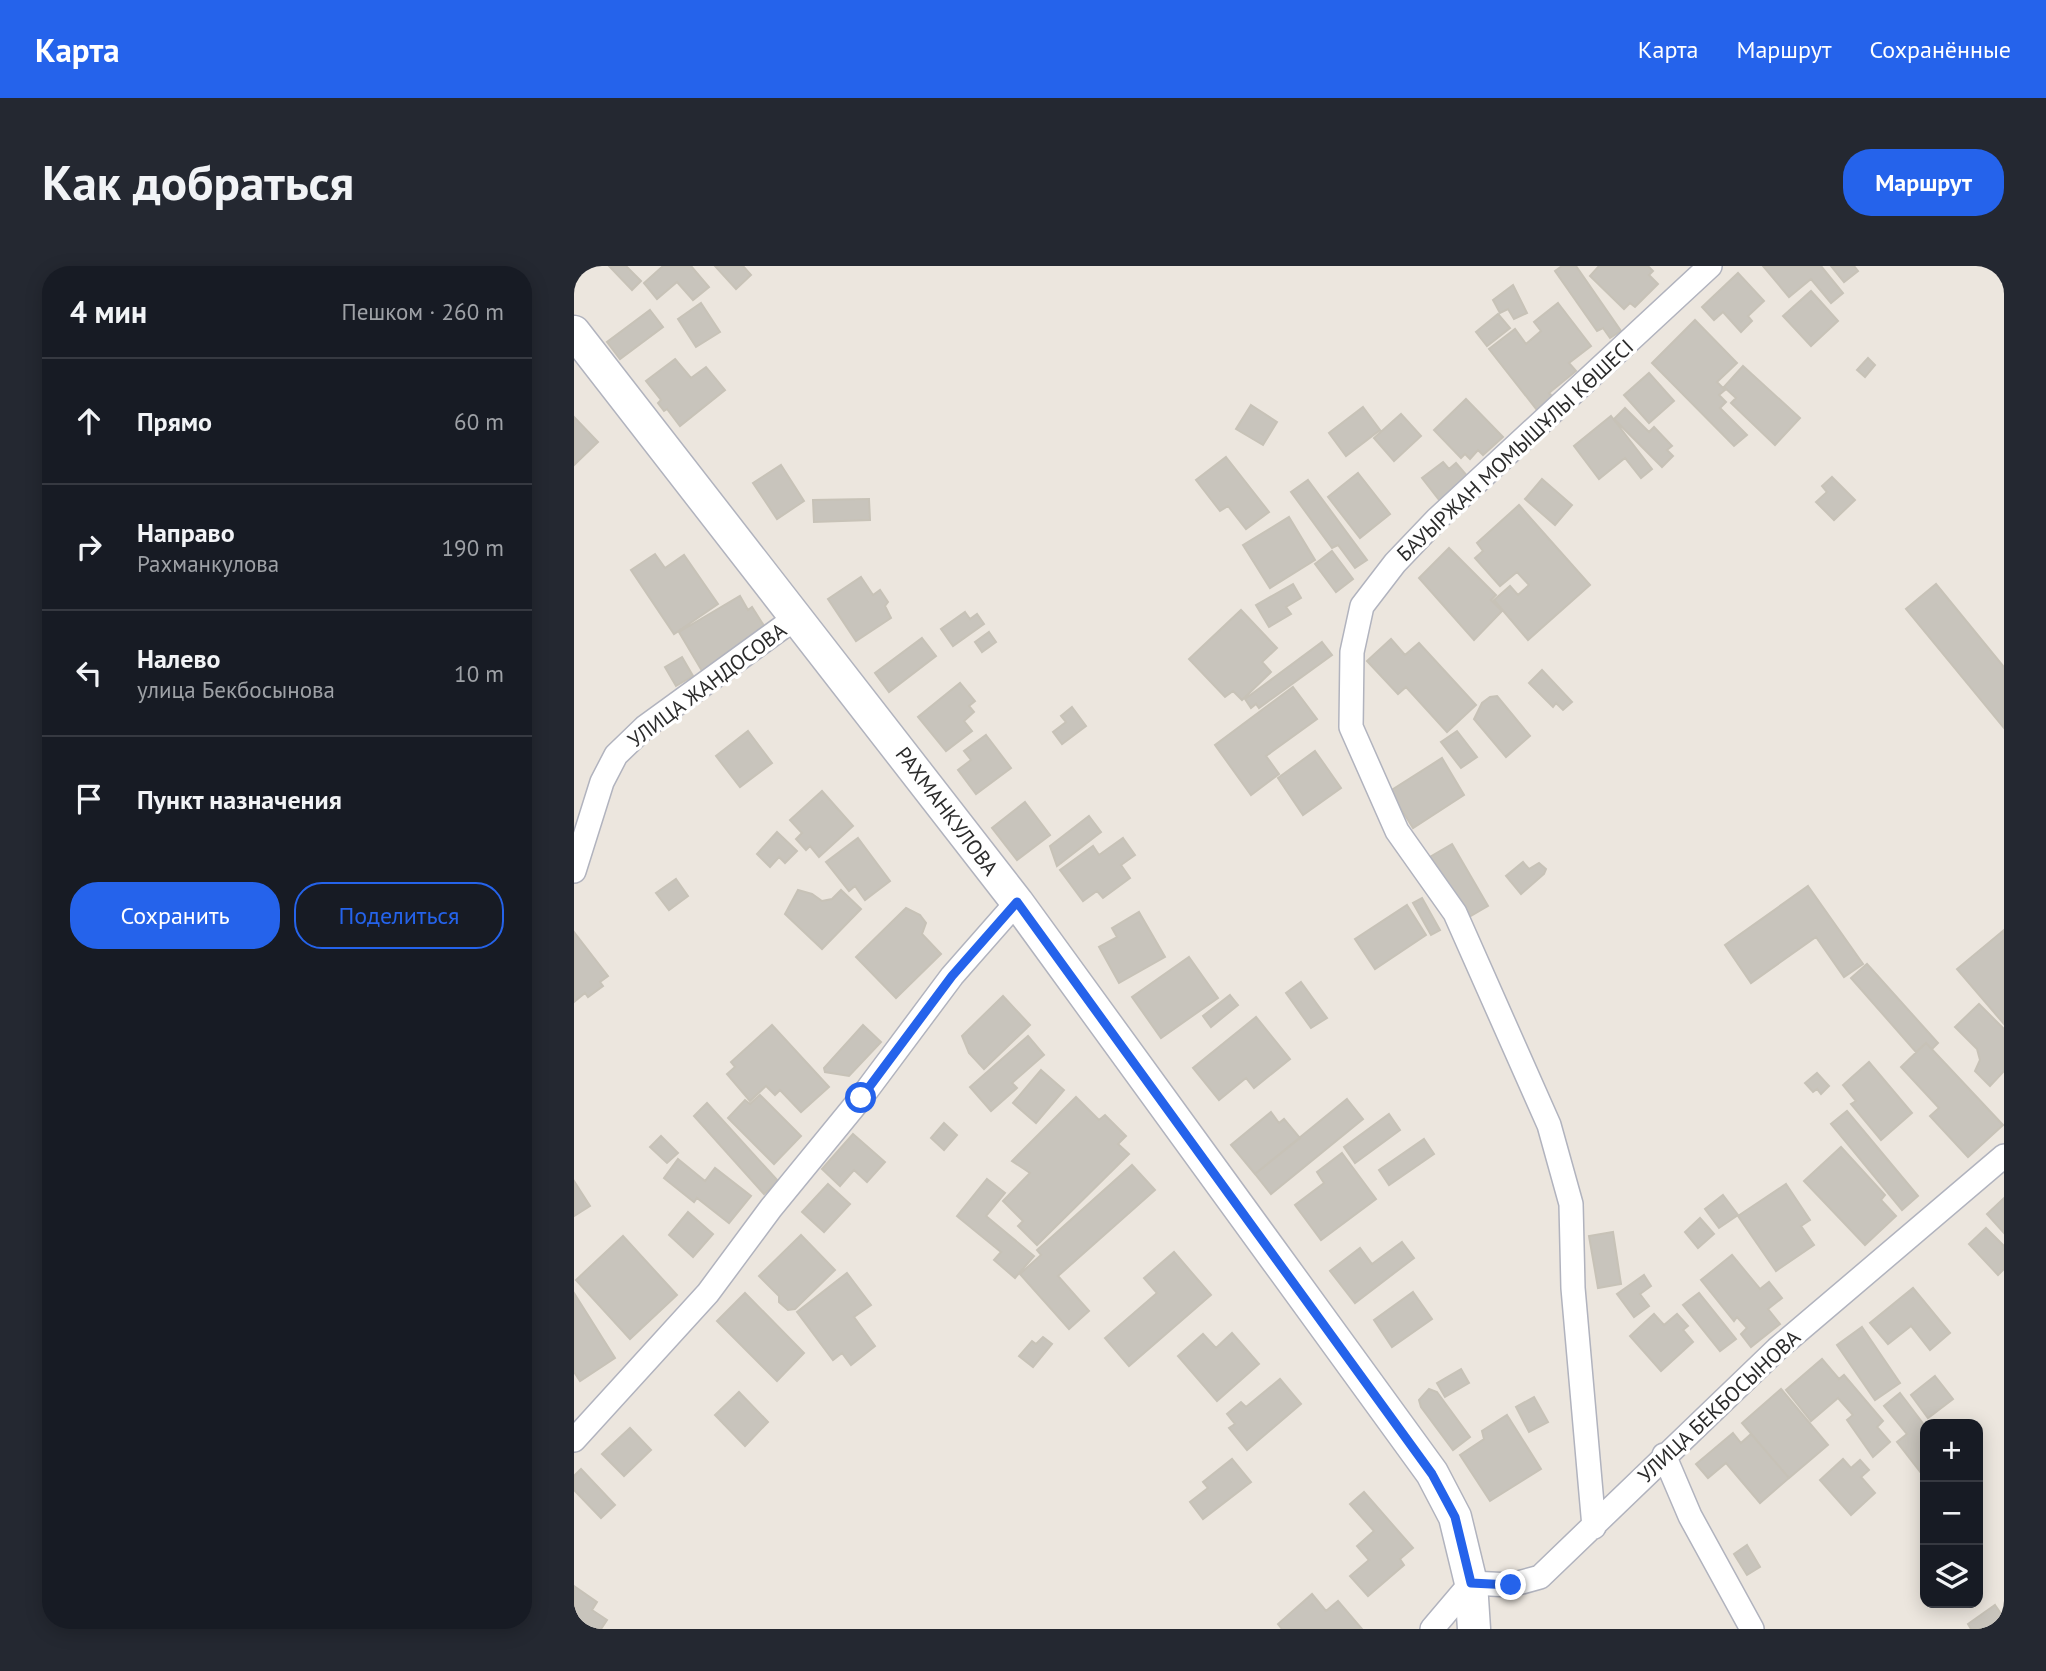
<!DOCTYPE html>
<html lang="ru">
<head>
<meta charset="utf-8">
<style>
	body { margin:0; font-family:"PT Sans",sans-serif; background:#242831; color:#f1f3f6 }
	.controls { position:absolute; right:21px; bottom:21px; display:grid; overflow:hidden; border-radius:14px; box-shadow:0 4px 18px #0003 }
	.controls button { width:63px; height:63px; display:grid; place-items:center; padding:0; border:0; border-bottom:2px solid #363941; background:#171b24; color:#f1f3f6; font:35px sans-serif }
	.stop { position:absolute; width:21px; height:21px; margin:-16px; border:5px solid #2563eb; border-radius:50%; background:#fff }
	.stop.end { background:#2563eb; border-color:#fff; box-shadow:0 2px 7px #0008 }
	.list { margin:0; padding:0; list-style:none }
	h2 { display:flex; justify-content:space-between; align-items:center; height:91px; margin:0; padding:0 28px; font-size:30px }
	h2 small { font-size:23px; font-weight:400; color:#9ea1a6 }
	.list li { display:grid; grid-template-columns:46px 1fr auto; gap:21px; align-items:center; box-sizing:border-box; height:126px; padding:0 28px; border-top:2px solid #363941 }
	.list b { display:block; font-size:26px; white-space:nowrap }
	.list p { margin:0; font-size:23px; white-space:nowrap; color:#9ea1a6 }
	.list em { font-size:23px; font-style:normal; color:#9ea1a6 }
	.actions { display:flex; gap:14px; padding:21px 28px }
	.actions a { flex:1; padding:16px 0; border:2px solid #2563eb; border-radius:28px; text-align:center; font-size:24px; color:#2563eb }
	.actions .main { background:#2563eb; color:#fff }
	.icon { flex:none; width:38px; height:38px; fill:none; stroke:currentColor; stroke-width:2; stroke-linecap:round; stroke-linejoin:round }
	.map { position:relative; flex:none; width:1430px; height:1363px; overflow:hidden; border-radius:28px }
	header { display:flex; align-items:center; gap:42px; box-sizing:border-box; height:98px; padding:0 35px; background:#2563eb; color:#fff }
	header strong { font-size:33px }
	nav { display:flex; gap:38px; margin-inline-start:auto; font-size:24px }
	.intro { display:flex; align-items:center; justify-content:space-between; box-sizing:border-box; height:168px; padding:0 42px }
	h1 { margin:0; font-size:49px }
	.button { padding:18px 32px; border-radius:28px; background:#2563eb; color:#fff; font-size:24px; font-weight:700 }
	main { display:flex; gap:42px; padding:0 42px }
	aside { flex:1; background:#171b24; border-radius:28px; box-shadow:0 4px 18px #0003 }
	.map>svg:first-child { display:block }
</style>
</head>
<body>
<header>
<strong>Карта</strong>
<nav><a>Карта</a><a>Маршрут</a><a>Сохранённые</a></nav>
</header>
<div class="intro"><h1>Как добраться</h1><a class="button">Маршрут</a></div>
<main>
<aside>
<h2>4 мин<small>Пешком · 260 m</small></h2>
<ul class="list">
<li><svg class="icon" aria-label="ahead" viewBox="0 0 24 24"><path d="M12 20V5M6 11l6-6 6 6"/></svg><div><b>Прямо</b></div><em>60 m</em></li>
<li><svg class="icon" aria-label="right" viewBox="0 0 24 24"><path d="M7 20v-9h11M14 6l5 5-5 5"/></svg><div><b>Направо</b><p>Рахманкулова</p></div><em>190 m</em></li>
<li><svg class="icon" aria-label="left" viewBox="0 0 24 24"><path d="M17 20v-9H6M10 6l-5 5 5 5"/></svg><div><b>Налево</b><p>улица Бекбосынова</p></div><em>10 m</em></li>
<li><svg class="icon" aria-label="arrive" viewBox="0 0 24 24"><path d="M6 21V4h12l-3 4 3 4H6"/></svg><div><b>Пункт назначения</b></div></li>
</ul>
<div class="actions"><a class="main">Сохранить</a><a>Поделиться</a></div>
</aside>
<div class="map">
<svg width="1430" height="1363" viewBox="0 0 1430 1363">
	<rect width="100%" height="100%" fill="#ece6de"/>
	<!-- building -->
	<path fill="#c8c4bc" stroke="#c7c2b7" stroke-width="2" d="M35 0H52L67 15 58 24Z
		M89 0H117L135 21 119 34 103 16 83 33 70 17Z
		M141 0H169L177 9 162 23Z
		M988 0H1002L1047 65 1036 72 1029 62 1023 65 981 5Z
		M1025 0H1074L1079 5 1075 9 1084 18 1061 41 1056 37 1050 43 1016 10Z
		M1189 0H1247L1269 27 1257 37 1237 13 1215 31Z
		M1257 0H1280L1284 5 1270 16Z
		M1164 7 1190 35 1174 50 1178 55 1167 66 1149 46 1140 54 1128 41Z
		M939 19 953 47 940 53 934 43 926 47 919 34Z
		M1237 25 1264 55 1237 80 1209 50Z
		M127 37 146 66 122 81 104 53Z
		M984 37 1017 80 995 97 1002 105 975 127 979 131 963 144 915 83 941 63 952 78 967 65 960 56Z
		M76 44 89 61 46 93 33 76Z
		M924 48 936 62 913 80 902 66Z
		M1121 54 1163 97 1143 116 1151 124 1145 129 1152 136 1146 142 1173 169 1160 180 1078 97Z
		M1294 92 1301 99 1291 111 1283 104Z
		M101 93 117 112 132 101 151 124 106 160 93 143 90 145 84 137 87 134 72 115Z
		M1169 100 1226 152 1201 179 1157 137 1162 132 1150 121Z
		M1075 107 1100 135 1075 157 1050 129Z
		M892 133 929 171 909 189 904 184 896 193 891 188 887 192 860 164Z
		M677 139 703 156 689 179 662 163Z
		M789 141 806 164 772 190 755 167Z
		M1051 142 1075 166 1080 161 1098 180 1093 184 1099 190 1088 201 1040 153Z
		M827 148 847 170 820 195 800 172Z
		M1037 150 1078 203 1067 212 1051 192 1025 213 1000 180Z
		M0 151 24 176 0 199Z
		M652 191 695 246 672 263 654 240 646 245 622 214Z
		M869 196 875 203 882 197 895 212 866 235 848 212Z
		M207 199 230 235 203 253 179 217Z
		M784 207 816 248 786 272 754 231Z
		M1258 211 1281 234 1260 254 1242 236 1253 226 1248 220Z
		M968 213 998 239 981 259 951 233Z
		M734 214 793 294 781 302 764 279 758 282 717 226Z
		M295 233 296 254 240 256 239 234Z
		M945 239 1016 319 954 374 920 334 936 320 944 329 955 319 943 306 926 320 901 292 909 285 903 277Z
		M715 251 741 294 696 322 669 279Z
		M875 282 922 329 917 334 928 345 900 374 845 312Z
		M758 285 779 313 762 326 741 298Z
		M81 288 91 302 110 289 144 338 100 368 57 304Z
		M287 311 299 329 306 324 314 336 311 340 317 352 282 375 254 333Z
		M719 318 727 332 712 341 717 348 695 361 682 339Z
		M1362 318 1430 401V462L1332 343Z
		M166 330 174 344 178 341 194 366 128 405 105 366Z
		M667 344 703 382 688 396 697 406 668 434 659 425 651 431 615 393Z
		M391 346 396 353 403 348 410 358 379 380 367 363Z
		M415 366 422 376 408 386 401 376Z
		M348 372 362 390 315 426 301 407Z
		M817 373 831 389 845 377 902 439 873 466 832 421 824 428 793 395Z
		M748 376 758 389 685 442 682 438 677 442 671 433Z
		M108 391 119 410 102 420 91 401Z
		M968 404 998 436 989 444 982 437 979 441 955 417Z
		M386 417 401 435 395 440 400 446 390 455 398 465 372 485 344 451Z
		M719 421 743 453 692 490 705 508 677 529 641 479Z
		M923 430 956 470 932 491 900 453 908 437 916 431Z
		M498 441 512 460 488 478 479 466 492 456 487 450Z
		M174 465 198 497 166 521 142 490Z
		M883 465 903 491 887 502 867 476Z
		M412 469 437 502 402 528 384 504 397 494 390 485Z
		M741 485 767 522 729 549 704 512Z
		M868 492 890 529 839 562 816 525Z
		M248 525 279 560 245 591 236 580 232 584 222 573 228 567 216 554Z
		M451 536 476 569 443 594 418 562Z
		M515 550 527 566 483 600 476 580Z
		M203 566 223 585 211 597 205 591 196 601 183 588Z
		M284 572 316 615 291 634 281 620 275 625 252 596Z
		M549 572 561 589 547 599 556 612 529 632 523 625 509 635 486 604 519 580 525 589Z
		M878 578 914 640 890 654 854 592Z
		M949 596 955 603 965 597 972 603 970 608 947 628 932 610Z
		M102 613 114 630 95 644 82 627Z
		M1234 620 1289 698 1270 711 1242 671 1177 717 1151 679Z
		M224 624 238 628 248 635 258 633 267 624 287 643 248 683 211 648Z
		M848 632 866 664 857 669 839 637Z
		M833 639 852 669 801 703 781 673Z
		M332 642 346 649 352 657 348 668 367 688 322 732 282 691Z
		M565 646 591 691 545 717 525 681 543 671 538 662Z
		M1430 664V758L1383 703Z
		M0 666 34 710 26 716 29 720 14 731 11 727 0 736Z
		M615 691 644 732 587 772 558 731Z
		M1293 698 1364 777 1358 783 1352 777 1342 786 1277 712Z
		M727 716 753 752 737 762 712 727Z
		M656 729 664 739 637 761 629 750Z
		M429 730 456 759 410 803 395 787 388 770Z
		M1405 738 1430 763V805L1416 820 1401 805 1406 794 1403 783 1381 761Z
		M682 751 716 793 680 822 672 812 645 834 619 802Z
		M198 759 255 821 227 846 206 824 201 829 192 820 176 835 153 808 161 801 157 796Z
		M289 759 307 776 275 810 251 806 250 802Z
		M454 770 470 789 438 817 443 822 417 845 396 821Z
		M1352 777 1429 859 1394 891 1356 850 1365 842 1327 801Z
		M1295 796 1338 847 1307 874 1277 838 1282 835 1269 819Z
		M467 804 490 824 462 857 439 837Z
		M1243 807 1255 820 1247 828 1243 823 1239 826 1231 817Z
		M186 829 227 870 200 898 154 852 171 834 176 838Z
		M502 831 525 854 531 849 552 870 544 878 555 888 463 979 444 960 449 955 429 935 456 907 438 895Z
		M773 833 789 853 697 928 681 908Z
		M133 837 204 915 190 928 120 850Z
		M1273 845 1344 930 1328 944 1257 858Z
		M697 846 705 857 710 853 726 872 681 908 657 879Z
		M815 848 826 864 781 897 770 881Z
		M370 857 383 869 370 884 357 872Z
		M279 868 311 896 293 916 280 904 266 920 248 903Z
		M87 870 104 887 93 897 76 881Z
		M850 873 860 888 815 919 805 904Z
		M1267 881 1311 929 1307 934 1322 950 1291 979 1230 915Z
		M768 887 802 933 747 974 721 939 750 917 743 906Z
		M104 893 131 915 141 902 177 930 155 957 123 932 120 936 90 912Z
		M558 899 581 924 484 1010 515 1045 495 1063 446 1008 467 989 463 984Z
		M413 913 431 927 412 950 460 990 441 1012 420 994 427 986 383 950Z
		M0 915 16 940 0 950Z
		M254 918 276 938 250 966 228 946Z
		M1212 918 1236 954 1227 960 1240 979 1202 1005 1164 950Z
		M1149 929 1164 949 1145 962 1131 943Z
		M1430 932V967L1413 948Z
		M114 946 139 968 119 991 95 969Z
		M1126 952 1140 968 1124 982 1111 966Z
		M1412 962 1430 980V1003L1424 1009 1395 978Z
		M1039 966 1047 1018 1024 1022 1015 970Z
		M227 969 261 1004 221 1043 214 1044 205 1036V1030L185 1010Z
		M49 970 103 1029 56 1073 2 1014Z
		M828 976 840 992 781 1037 756 1005 786 982 798 998Z
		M600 986 637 1029 555 1100 531 1072 583 1027 570 1012Z
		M1158 989 1186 1023 1195 1016 1208 1032 1194 1043 1206 1058 1177 1081 1167 1068 1173 1062 1163 1051 1160 1055 1127 1014Z
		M273 1007 297 1039 280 1051 301 1080 277 1099 268 1087 259 1094 223 1046Z
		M1070 1009 1077 1020 1066 1028 1075 1040 1060 1051 1043 1028Z
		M1339 1022 1376 1067 1356 1084 1337 1060 1314 1078 1296 1057Z
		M839 1026 858 1053 818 1081 800 1054Z
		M0 1027 41 1092 6 1115 0 1106Z
		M171 1027 230 1087 203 1115 143 1055Z
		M1125 1027 1162 1073 1146 1085 1109 1039Z
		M1080 1048 1090 1059 1103 1048 1114 1060 1109 1064 1119 1076 1087 1105 1056 1070Z
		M1288 1061 1326 1117 1301 1134 1263 1079Z
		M658 1067 685 1098 643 1135 604 1090 629 1068 642 1082Z
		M469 1071 478 1078 459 1101 445 1090 458 1075 462 1078Z
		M1248 1093 1265 1113 1270 1109 1309 1155 1303 1161 1316 1176 1299 1191 1273 1154 1279 1149 1264 1132 1237 1155 1212 1124Z
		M887 1103 895 1117 871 1131 863 1117Z
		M1361 1110 1379 1133 1354 1152 1337 1129Z
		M706 1113 727 1138 673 1184 655 1162 661 1158 653 1148 667 1136 672 1141Z
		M855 1123 863 1126 896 1171 879 1184 847 1141 845 1134Z
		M1207 1123 1254 1179 1215 1212 1168 1157Z
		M165 1126 194 1156 171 1180 141 1149Z
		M1326 1127 1351 1160V1212L1323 1176 1333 1168 1310 1140Z
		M960 1131 974 1156 955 1166 942 1141Z
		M933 1149 967 1203 916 1235 886 1189 910 1173 908 1165Z
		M56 1162 77 1184 50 1210 28 1188Z
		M1159 1167 1167 1177 1177 1168 1215 1212 1186 1237 1152 1197 1134 1212 1122 1198Z
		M658 1193 677 1216 629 1253 616 1236 634 1222 629 1216Z
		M1269 1193 1277 1202 1286 1194 1295 1204 1287 1211 1301 1227 1277 1249 1246 1214Z
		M7 1203 41 1239 27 1252 0 1224V1210Z
		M790 1226 839 1282 826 1293 830 1299 794 1330 776 1310 795 1294 783 1280 800 1265 776 1238Z
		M1173 1279 1186 1301 1173 1309 1160 1288Z
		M0 1320 23 1336 18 1344 33 1354 27 1363H0Z
		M738 1328 752 1345 764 1335 788 1363H708L704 1358Z
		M1421 1339 1430 1352V1363H1397L1394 1358Z"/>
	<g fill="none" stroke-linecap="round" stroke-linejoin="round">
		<defs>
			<path id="street" d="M0 605 28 516 42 489 71 461 224 350
				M0 1174 134 1027 197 942 287 832 378 710 443 636
				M1090 1189 1116 1250 1178 1363
				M1020 1261 999 1022 997 938 975 859 881 647 823 565 777 461 778 386 788 340 821 297 863 253 1136 0
				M858 1363 897 1317 937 1319 966 1311 1203 1083 1430 890"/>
			<path id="secondary" d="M0 66 443 636 858 1207 881 1251 897 1317 900 1363"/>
		</defs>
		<!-- street casing -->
		<use href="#street" stroke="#b1b3be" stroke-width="26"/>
		<!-- secondary casing -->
		<use href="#secondary" stroke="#b1b3be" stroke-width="35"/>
		<!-- street -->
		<use href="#street" stroke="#fff" stroke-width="23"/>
		<!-- secondary -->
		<use href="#secondary" stroke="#fff" stroke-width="32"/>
	</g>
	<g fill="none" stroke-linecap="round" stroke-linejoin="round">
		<!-- route -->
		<path stroke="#2563eb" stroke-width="9" d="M287 832 378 710 443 636 858 1208 881 1251 897 1317 937 1319"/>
	</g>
	<g text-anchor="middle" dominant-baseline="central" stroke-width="7" stroke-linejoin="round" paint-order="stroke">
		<!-- street labels -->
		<g font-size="21" fill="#2b2b2b" stroke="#fff">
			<text transform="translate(941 184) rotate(-43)">БАУЫРЖАН МОМЫШҰЛЫ КӨШЕСІ</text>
			<text transform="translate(133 419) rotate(-37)">УЛИЦА ЖАНДОСОВА</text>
			<text transform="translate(373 545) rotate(53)">РАХМАНКУЛОВА</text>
			<text transform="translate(1145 1140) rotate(-43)">УЛИЦА БЕКБОСЫНОВА</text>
		</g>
	</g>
</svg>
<div class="controls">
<button>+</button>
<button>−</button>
<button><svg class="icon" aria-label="layers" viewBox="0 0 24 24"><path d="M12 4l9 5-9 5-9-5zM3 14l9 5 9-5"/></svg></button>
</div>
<div class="stop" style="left:287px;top:832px"></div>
<div class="stop end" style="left:937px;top:1319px"></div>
</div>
</main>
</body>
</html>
